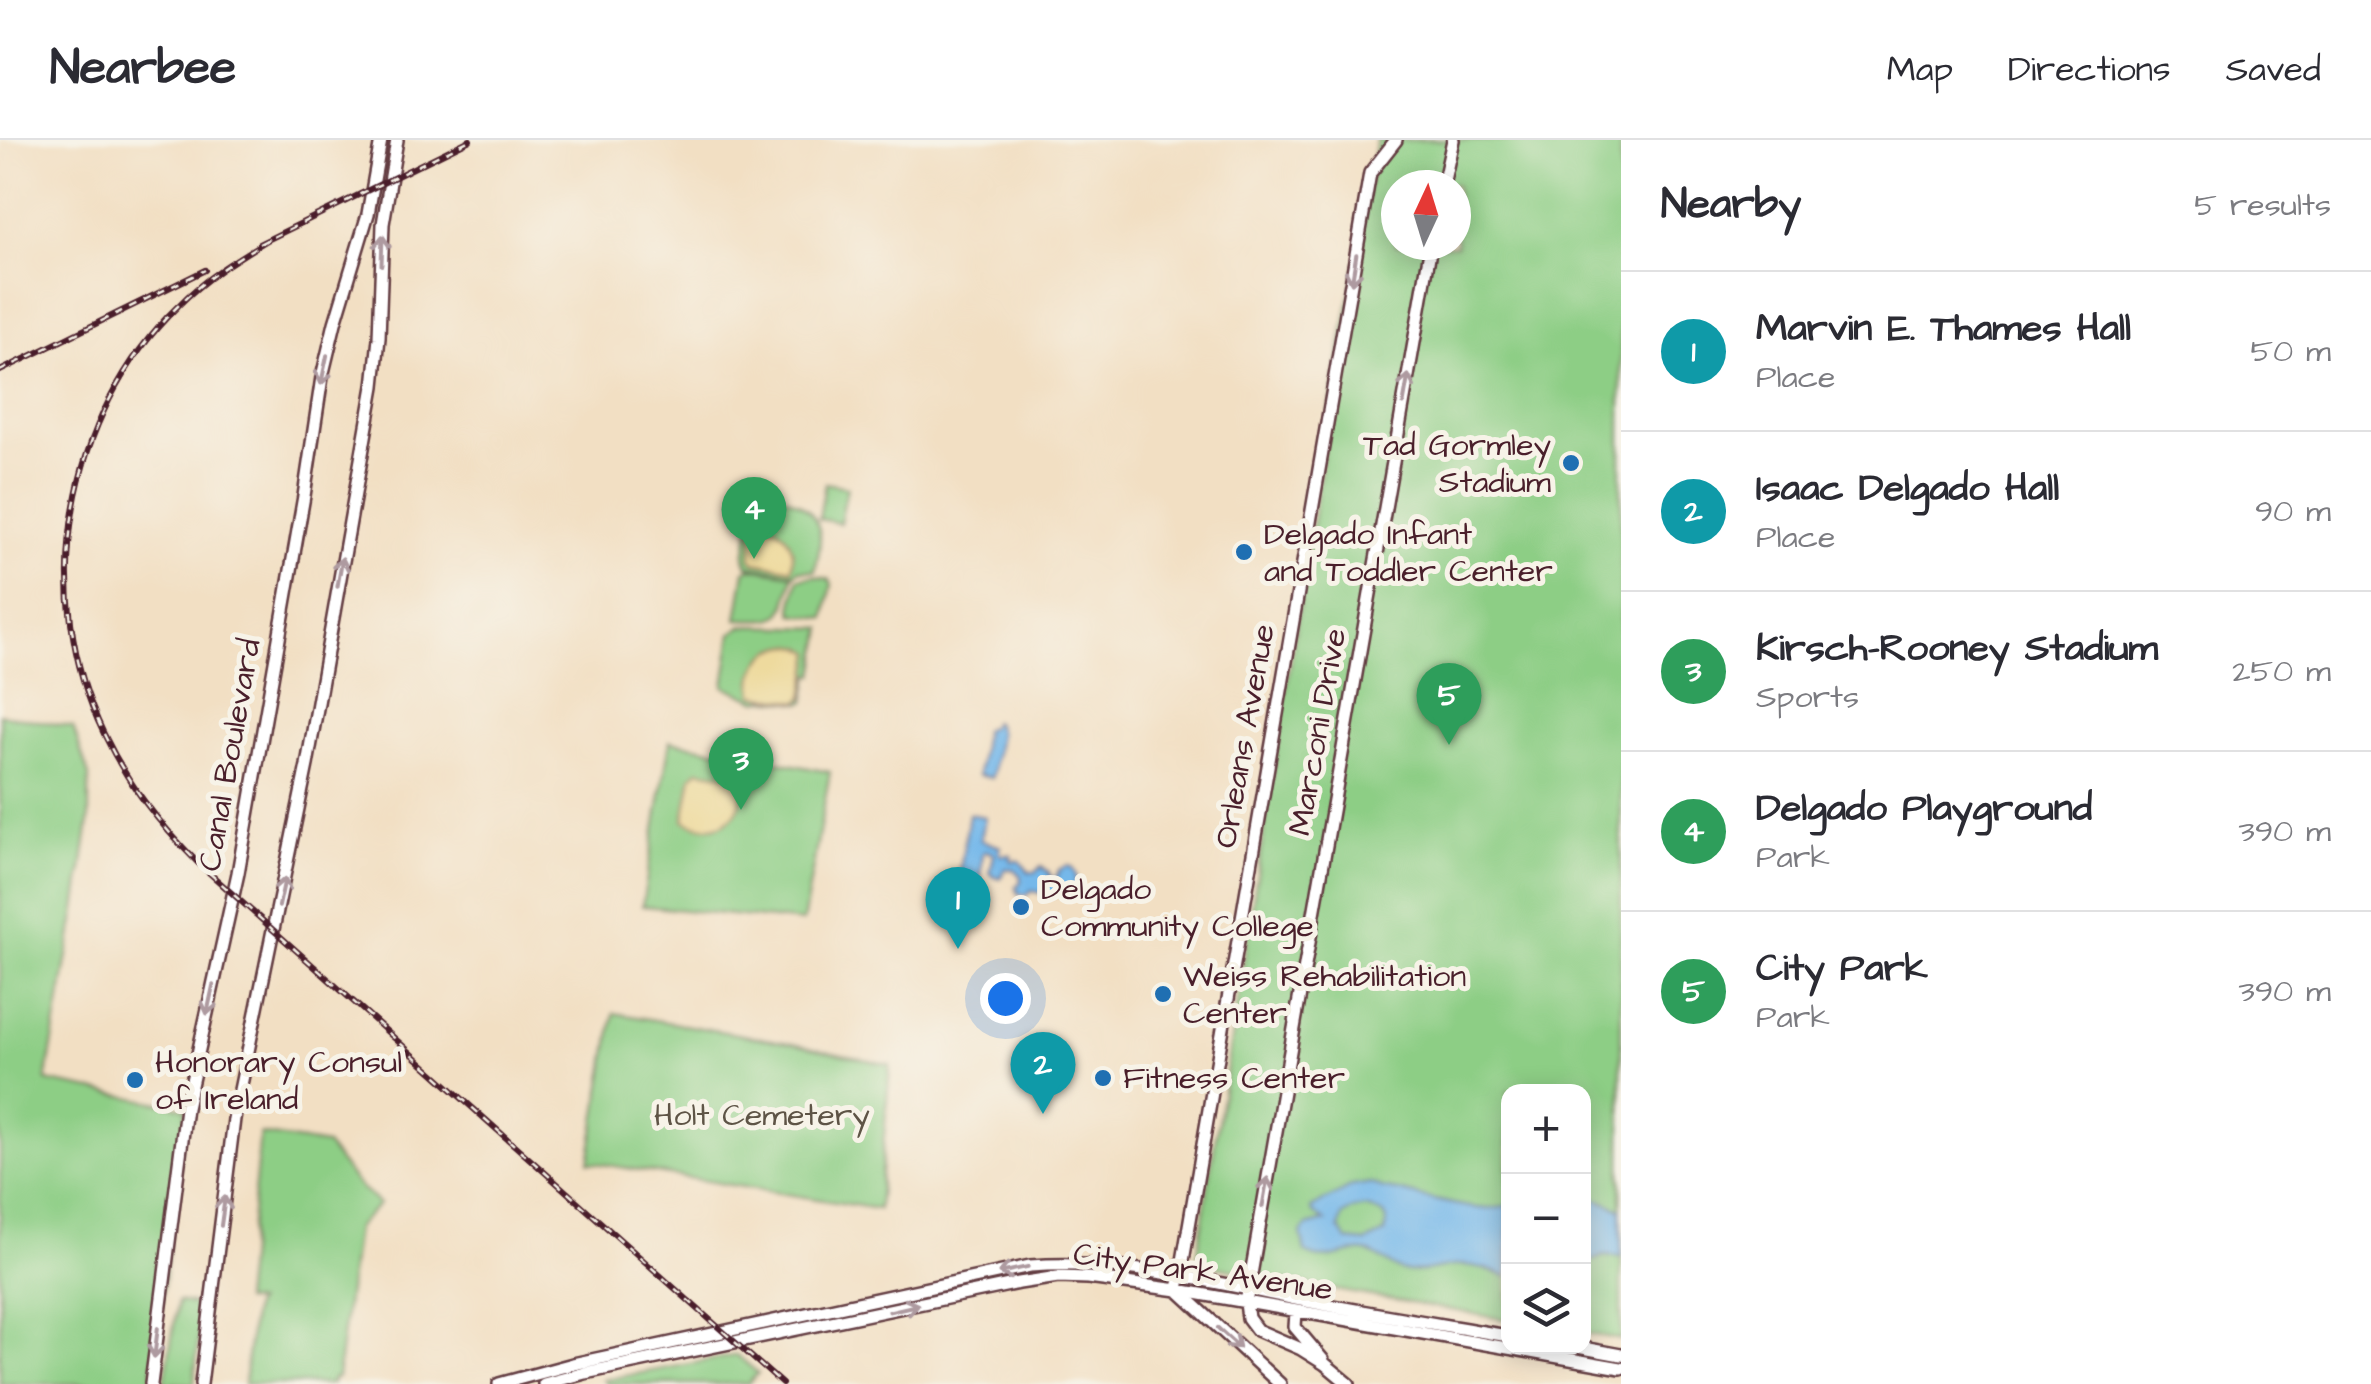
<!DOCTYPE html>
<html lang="en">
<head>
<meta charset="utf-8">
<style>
	body { margin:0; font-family:"Architects Daughter",sans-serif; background:#f2f2f3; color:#2b2b33 }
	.controls { position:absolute; right:30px; bottom:30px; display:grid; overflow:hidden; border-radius:20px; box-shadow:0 5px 25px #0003 }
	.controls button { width:90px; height:90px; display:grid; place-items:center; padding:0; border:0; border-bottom:2px solid #e1e1e2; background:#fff; color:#2b2b33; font:50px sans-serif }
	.compass { position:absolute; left:1381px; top:30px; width:90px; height:90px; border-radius:50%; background:#fff; box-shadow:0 5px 25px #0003; rotate:4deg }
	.you { position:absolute; left:1005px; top:858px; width:35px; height:35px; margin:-25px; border:8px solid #fff; border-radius:50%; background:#1a73e8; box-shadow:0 0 0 15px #1a73e833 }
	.badge { display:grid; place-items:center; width:65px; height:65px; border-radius:50%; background:#1f6fb2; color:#fff; font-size:32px; font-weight:700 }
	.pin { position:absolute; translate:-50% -82px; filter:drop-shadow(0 2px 5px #0008) }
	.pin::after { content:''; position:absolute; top:52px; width:35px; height:30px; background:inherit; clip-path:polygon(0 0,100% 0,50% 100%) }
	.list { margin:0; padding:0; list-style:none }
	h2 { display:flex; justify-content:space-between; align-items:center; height:130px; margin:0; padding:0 40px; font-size:42px }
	h2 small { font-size:32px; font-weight:400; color:#7c7c81 }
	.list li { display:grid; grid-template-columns:65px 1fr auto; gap:30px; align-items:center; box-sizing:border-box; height:160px; padding:0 40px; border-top:2px solid #e1e1e2 }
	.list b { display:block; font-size:38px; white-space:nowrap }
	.list p { margin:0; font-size:32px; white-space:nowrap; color:#7c7c81 }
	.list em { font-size:32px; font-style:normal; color:#7c7c81 }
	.icon { flex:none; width:55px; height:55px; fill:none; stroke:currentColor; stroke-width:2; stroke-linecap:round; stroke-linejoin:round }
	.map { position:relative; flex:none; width:1621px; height:1244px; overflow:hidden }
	header { display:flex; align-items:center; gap:60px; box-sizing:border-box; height:140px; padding:0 50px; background:#fff; border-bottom:2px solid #e1e1e2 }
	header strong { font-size:48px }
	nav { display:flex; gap:55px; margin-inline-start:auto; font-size:35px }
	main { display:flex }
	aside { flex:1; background:#fff }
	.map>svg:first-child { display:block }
</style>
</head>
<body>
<header>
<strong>Nearbee</strong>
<nav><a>Map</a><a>Directions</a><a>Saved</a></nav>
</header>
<main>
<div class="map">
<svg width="1621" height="1244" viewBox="0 0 1621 1244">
	<rect width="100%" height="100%" fill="#f7f3e8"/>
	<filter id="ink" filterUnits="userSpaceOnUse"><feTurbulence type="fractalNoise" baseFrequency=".01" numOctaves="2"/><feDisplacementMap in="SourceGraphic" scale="20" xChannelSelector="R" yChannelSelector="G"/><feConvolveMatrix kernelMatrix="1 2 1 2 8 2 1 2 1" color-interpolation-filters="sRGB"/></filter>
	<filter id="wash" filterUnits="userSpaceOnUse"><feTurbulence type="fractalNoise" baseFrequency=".0048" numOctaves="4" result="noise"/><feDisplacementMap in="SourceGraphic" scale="40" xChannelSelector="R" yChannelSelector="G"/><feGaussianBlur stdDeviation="2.25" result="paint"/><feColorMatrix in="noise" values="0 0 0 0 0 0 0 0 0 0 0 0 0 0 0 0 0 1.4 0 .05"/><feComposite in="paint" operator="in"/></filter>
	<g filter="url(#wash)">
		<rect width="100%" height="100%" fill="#f2dfc3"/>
		<!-- green -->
		<path fill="#8dce85" stroke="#6c7658" stroke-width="2.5" fill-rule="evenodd" d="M1377 0H1621V1200L1584 1193V952H1508V1180L1324 1148 1196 1122 1332 259ZM1396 45H1456V105H1396Z
			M825 343 847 347 840 383 819 379Z
			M756 348C783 355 820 364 820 399 820 410 817 421 815 431L798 430 796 434 748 426 745 417Z
			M751 428 793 435C783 481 785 481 737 479L745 431Z
			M813 436 829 439 832 444 825 478 793 474 792 468 798 439Z
			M742 486 823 488 815 535H810L805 562 801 563 765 559 758 561 724 546 732 493Z
			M0 574 73 587 89 636V682L76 770 46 941 186 968 151 1244H0Z
			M670 601 830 632 803 782 642 766Z
			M614 873 789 903 890 925 878 1069 589 1022Z
			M260 994 326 1005 357 1044 379 1064 356 1088 337 1237 332 1239V1244H244L253 1167 256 1163 243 1161Z
			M178 1161 194 1164 201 1174 194 1244H164Z
			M737 1215 758 1233 748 1244H607L603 1240Z"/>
		<!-- sand -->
		<path fill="#eeda9e" stroke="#9c7c64" stroke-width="2.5" d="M756 381C783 384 797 403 792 429L754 422 751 418Z
			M790 505 802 507 812 512 804 557 798 562 754 555C749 528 763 509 790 505Z
			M698 630 742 637C749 675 718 700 684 680L692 636Z"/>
		<!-- water -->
		<path fill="#74b8ea" stroke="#5f6c8a" stroke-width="2.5" fill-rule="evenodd" d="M993 582H995L999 594 992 638 978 635 984 589 990 587Z
			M969 674 985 677 981 700 1001 707 999 712 1001 715H1011V721H1020L1029 732H1035L1041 727 1049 732 1051 738H1056L1059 730 1067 726 1072 727 1076 736 1074 754 1051 755 1032 751 1026 755 1019 754 1016 747 1021 741 1020 735 1013 729H1005L1001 738 994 737 990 733 994 714 986 711 983 713 980 746 976 749 965 748 959 738Z
			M1370 1043 1381 1048C1411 1052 1486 1078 1508 1065V1137C1494 1132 1478 1125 1463 1125 1444 1126 1426 1133 1407 1132 1391 1130 1380 1113 1365 1112 1343 1110 1324 1126 1305 1112L1301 1093 1306 1086 1325 1081 1313 1073 1311 1068 1353 1046ZM1366 1067 1384 1074 1387 1080 1385 1093 1366 1102 1347 1100 1339 1088 1342 1076 1353 1069Z
			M1592 1057 1621 1069V1117L1603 1116 1584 1124V1082L1590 1069Z"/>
	</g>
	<g filter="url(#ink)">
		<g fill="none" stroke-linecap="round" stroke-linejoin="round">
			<defs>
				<path id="secondary" d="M1443 45 1453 0
					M1178 1150 1370 33 1396 0
					M1178 1150 1280 1244
					M1296 1172 1295 1187 1323 1220
					M1572 1206 1621 1215
					M151 1244 186 968 238 733 304 356 322 237 335 183 368 74 381 0
					M201 1244 234 979 307 625 374 246 379 198 383 84 397 0
					M499 1244 573 1224 1030 1126C1119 1119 1209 1141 1296 1159 1367 1173 1438 1184 1508 1196
					M544 1244 585 1233 1019 1143 1058 1137 1088 1138 1178 1150 1621 1228
					M1349 1244 1325 1224 1301 1209 1257 1190 1248 1178 1246 1163 1431 105"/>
			</defs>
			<!-- secondary casing -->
			<use href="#secondary" stroke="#633c42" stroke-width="16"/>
			<!-- secondary -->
			<use href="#secondary" stroke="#fff" stroke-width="11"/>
			<defs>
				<path id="rail" d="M269 99C236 119 205 138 178 166 66 275 36 454 104 594 129 646 157 681 197 722L782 1244
					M259 104 470 0
					M0 231 205 130"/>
			</defs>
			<!-- rail casing -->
			<use href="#rail" stroke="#4a1f2b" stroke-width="6"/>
			<!-- rail -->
			<use href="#rail" stroke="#f7f3e8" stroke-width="2.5" stroke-dasharray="8" stroke-linecap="butt"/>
		</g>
		<!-- one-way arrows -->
		<defs><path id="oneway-shaft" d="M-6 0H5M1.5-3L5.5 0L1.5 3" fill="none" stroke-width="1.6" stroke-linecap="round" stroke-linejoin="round" transform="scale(2.5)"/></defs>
		<g stroke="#ae9aa0">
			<use href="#oneway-shaft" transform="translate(382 110) rotate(-88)"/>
			<use href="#oneway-shaft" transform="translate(1354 129) rotate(99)"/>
			<use href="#oneway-shaft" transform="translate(324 230) rotate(102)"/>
			<use href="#oneway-shaft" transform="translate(1406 249) rotate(-80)"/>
			<use href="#oneway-shaft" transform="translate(340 432) rotate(-80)"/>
			<use href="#oneway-shaft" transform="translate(282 752) rotate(-78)"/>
			<use href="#oneway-shaft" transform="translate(210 860) rotate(102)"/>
			<use href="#oneway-shaft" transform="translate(1265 1052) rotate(-80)"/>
			<use href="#oneway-shaft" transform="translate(223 1071) rotate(-82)"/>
			<use href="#oneway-shaft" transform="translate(1013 1130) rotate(168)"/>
			<use href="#oneway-shaft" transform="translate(904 1168) rotate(-13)"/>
			<use href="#oneway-shaft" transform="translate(1229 1198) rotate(42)"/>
			<use href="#oneway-shaft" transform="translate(156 1203) rotate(97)"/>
		</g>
	</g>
	<!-- markers -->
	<g fill="#1f6fb2" stroke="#f7f3e8" stroke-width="4">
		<circle cx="1571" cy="323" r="10"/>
		<circle cx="1244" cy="412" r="10"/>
		<circle cx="1021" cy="767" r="10"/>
		<circle cx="1163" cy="854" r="10"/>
		<circle cx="1103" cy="938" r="10"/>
		<circle cx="135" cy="940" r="10"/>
	</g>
	<g text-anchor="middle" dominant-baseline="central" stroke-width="10" stroke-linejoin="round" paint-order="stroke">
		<!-- poi labels -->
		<g font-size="32" fill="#4a1f2b" stroke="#f7f3e8" text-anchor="start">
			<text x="1551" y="305" text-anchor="end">Tad Gormley<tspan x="1551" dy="37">Stadium</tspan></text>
			<text x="1264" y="394">Delgado Infant<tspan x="1264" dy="37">and Toddler Center</tspan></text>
			<text x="1041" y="749">Delgado<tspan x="1041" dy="37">Community College</tspan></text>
			<text x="1183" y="836">Weiss Rehabilitation<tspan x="1183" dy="37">Center</tspan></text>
			<text x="155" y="922">Honorary Consul<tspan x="155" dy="37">of Ireland</tspan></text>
			<text x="1123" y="938">Fitness Center</text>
		</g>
		<!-- street labels -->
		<g font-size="32" fill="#4a1f2b" stroke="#f7f3e8">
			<text transform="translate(1318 592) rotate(-80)">Marconi Drive</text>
			<text transform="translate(1245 596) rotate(-80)">Orleans Avenue</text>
			<text transform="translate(230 615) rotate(-80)">Canal Boulevard</text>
			<text transform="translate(1203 1132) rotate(8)">City Park Avenue</text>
		</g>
		<!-- park labels -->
		<g font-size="32" fill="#5e5446" stroke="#f7f3e8">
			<text x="762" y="975">Holt Cemetery</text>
		</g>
	</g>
</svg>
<div class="controls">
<button>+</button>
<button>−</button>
<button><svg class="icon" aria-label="layers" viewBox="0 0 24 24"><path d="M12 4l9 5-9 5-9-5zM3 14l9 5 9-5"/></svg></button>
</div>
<svg class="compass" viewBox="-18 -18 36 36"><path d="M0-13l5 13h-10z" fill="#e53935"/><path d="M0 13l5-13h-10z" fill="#7c7c81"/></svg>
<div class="you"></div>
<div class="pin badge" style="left:958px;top:809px;background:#0f9aa8">1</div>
<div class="pin badge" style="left:1043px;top:974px;background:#0f9aa8">2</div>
<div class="pin badge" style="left:741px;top:670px;background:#2e9e5b">3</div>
<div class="pin badge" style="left:754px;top:419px;background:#2e9e5b">4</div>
<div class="pin badge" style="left:1449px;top:605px;background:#2e9e5b">5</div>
</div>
<aside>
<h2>Nearby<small>5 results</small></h2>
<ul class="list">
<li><span class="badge" style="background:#0f9aa8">1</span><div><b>Marvin E. Thames Hall</b><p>Place</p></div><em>50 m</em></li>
<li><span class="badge" style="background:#0f9aa8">2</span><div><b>Isaac Delgado Hall</b><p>Place</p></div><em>90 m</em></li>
<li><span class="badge" style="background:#2e9e5b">3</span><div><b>Kirsch-Rooney Stadium</b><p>Sports</p></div><em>250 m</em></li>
<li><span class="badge" style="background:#2e9e5b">4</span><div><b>Delgado Playground</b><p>Park</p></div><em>390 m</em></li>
<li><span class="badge" style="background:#2e9e5b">5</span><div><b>City Park</b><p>Park</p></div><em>390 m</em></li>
</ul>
</aside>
</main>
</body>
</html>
